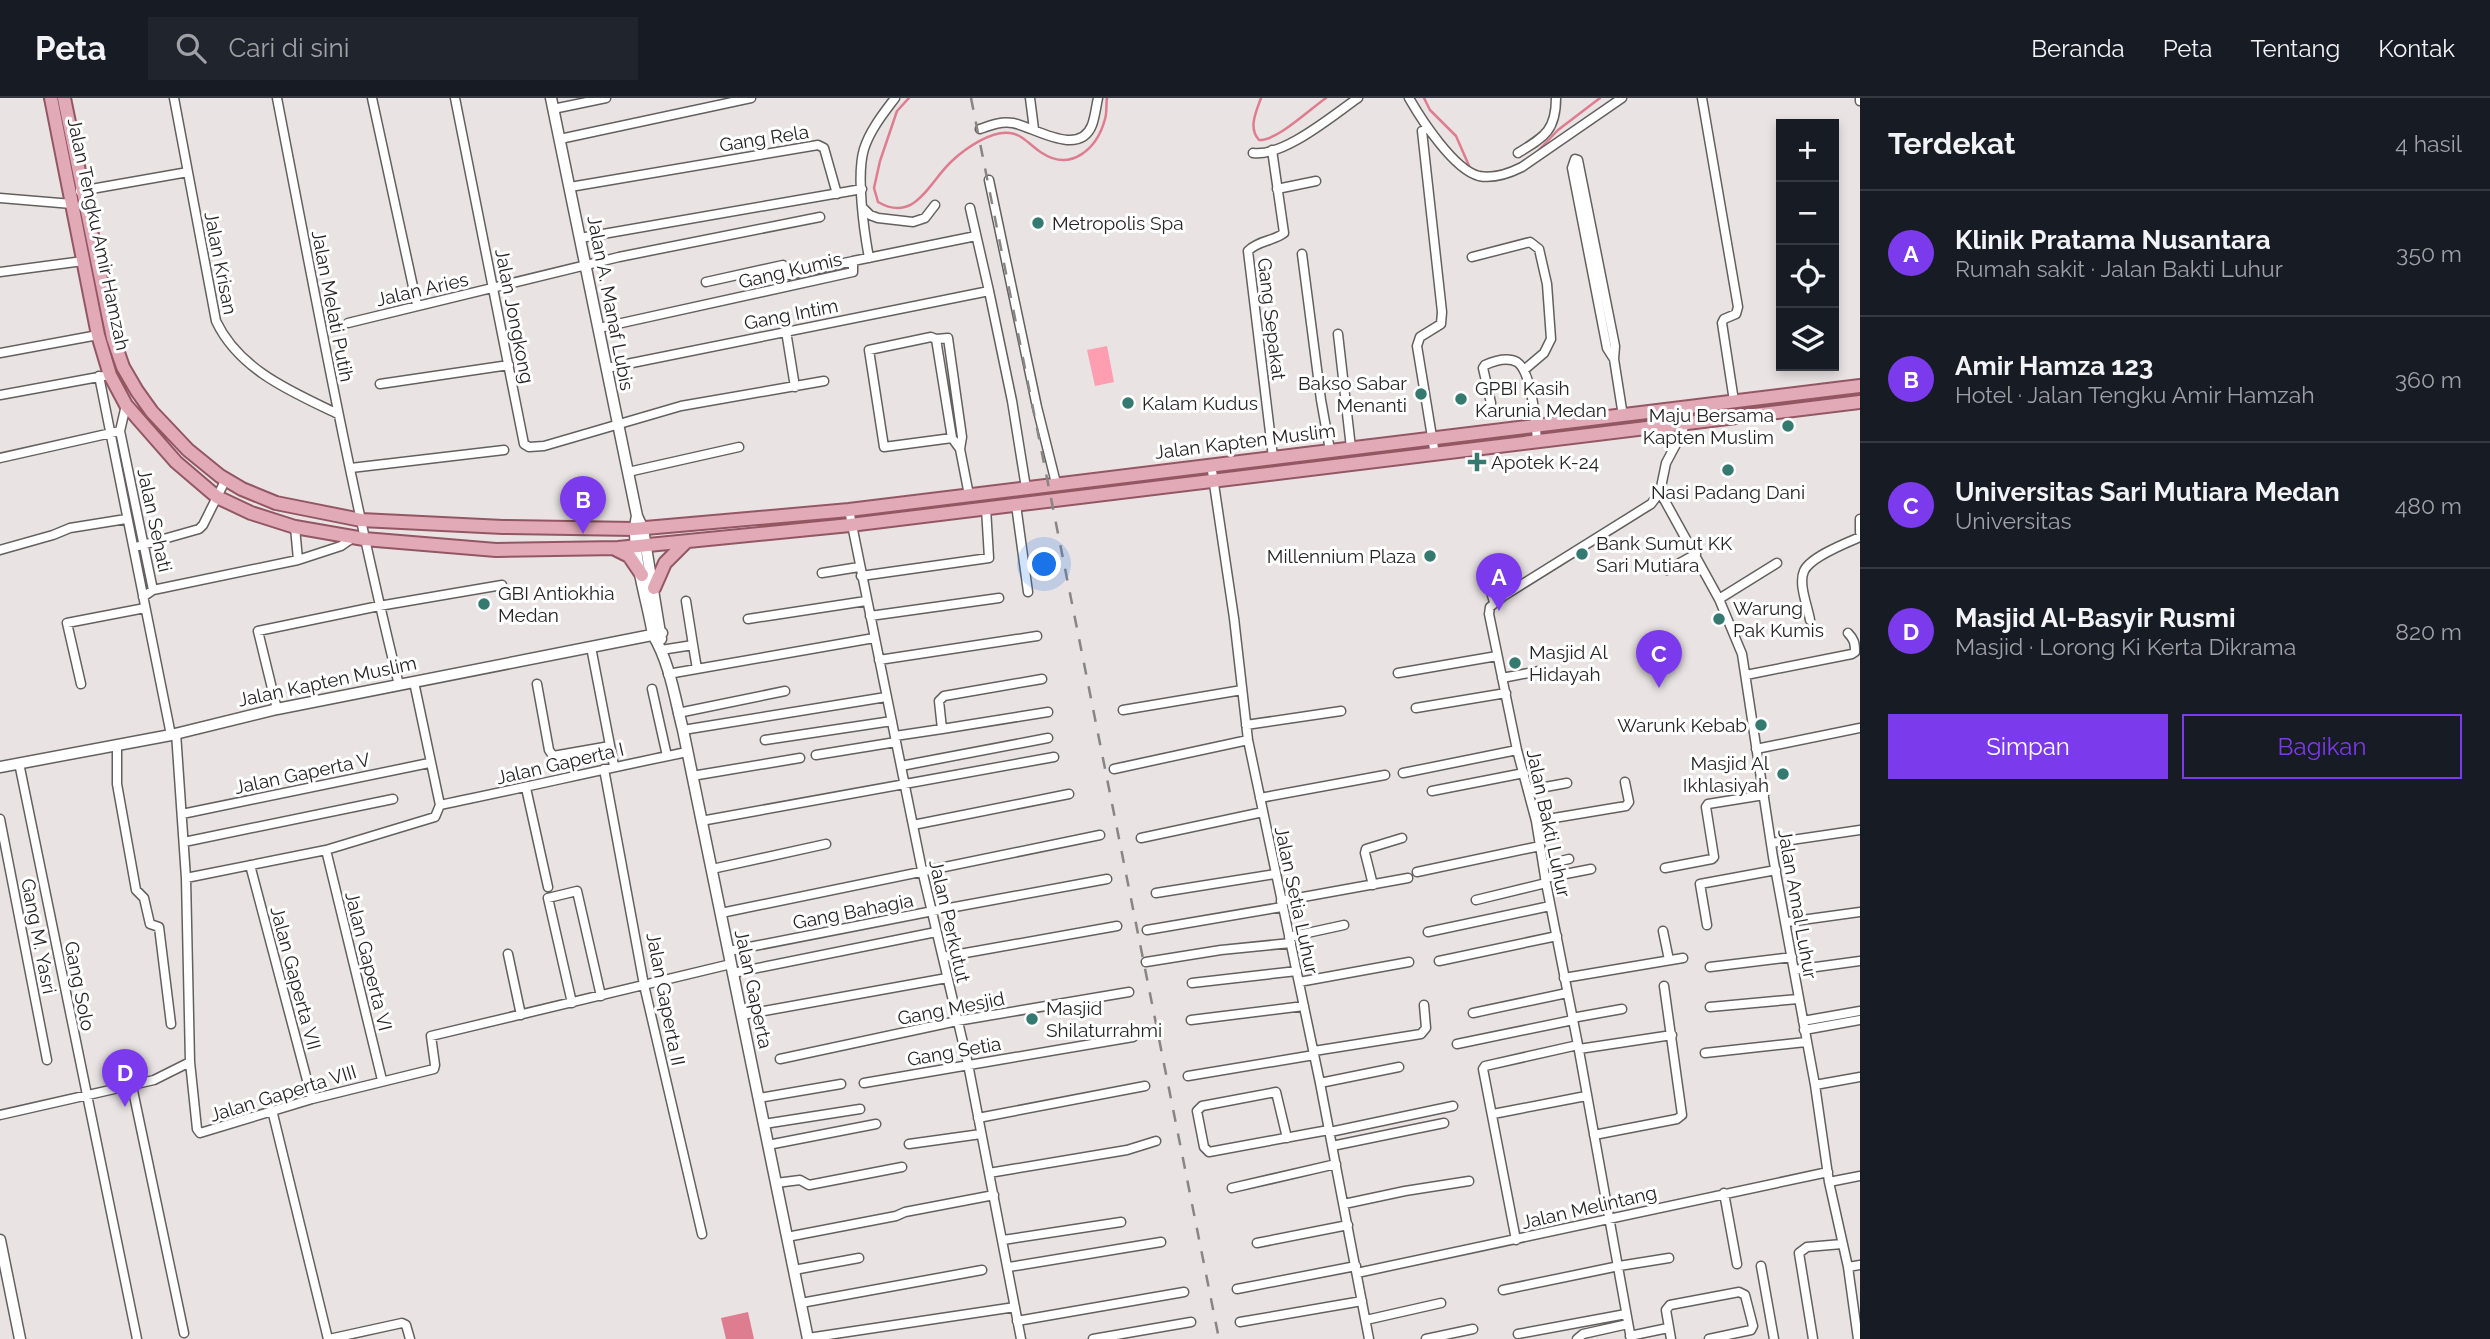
<!DOCTYPE html>
<html lang="id">
<head>
<meta charset="utf-8">
<style>
	body { margin:0; font-family:Raleway,sans-serif; background:#20242c; color:#f1f3f6 }
	.controls { position:absolute; right:21px; top:21px; display:grid; overflow:hidden; border-radius:0px; box-shadow:0 4px 10px #0003 }
	.controls button { width:63px; height:63px; display:grid; place-items:center; padding:0; border:0; border-bottom:2px solid #363941; background:#171b24; color:#f1f3f6; font:35px sans-serif }
	.you { position:absolute; left:1045px; top:467px; width:24px; height:24px; margin:-18px; border:5px solid #fff; border-radius:50%; background:#1a73e8; box-shadow:0 0 0 10px #1a73e833 }
	.badge { display:grid; place-items:center; width:46px; height:46px; border-radius:50%; background:#7c3aed; color:#fff; font-size:23px; font-weight:700 }
	.pin { position:absolute; translate:-50% -58px; filter:drop-shadow(0 2px 4px #0008) }
	.pin::after { content:''; position:absolute; top:37px; width:24px; height:21px; background:inherit; clip-path:polygon(0 0,100% 0,50% 100%) }
	.list { margin:0; padding:0; list-style:none }
	h2 { display:flex; justify-content:space-between; align-items:center; height:91px; margin:0; padding:0 28px; font-size:30px }
	h2 small { font-size:23px; font-weight:400; color:#9ea1a6 }
	.list li { display:grid; grid-template-columns:46px 1fr auto; gap:21px; align-items:center; box-sizing:border-box; height:126px; padding:0 28px; border-top:2px solid #363941 }
	.list b { display:block; font-size:26px; white-space:nowrap }
	.list p { margin:0; font-size:23px; white-space:nowrap; color:#9ea1a6 }
	.list em { font-size:23px; font-style:normal; color:#9ea1a6 }
	.actions { display:flex; gap:14px; padding:21px 28px }
	.actions a { flex:1; padding:16px 0; border:2px solid #7c3aed; border-radius:0px; text-align:center; font-size:24px; color:#7c3aed }
	.actions .main { background:#7c3aed; color:#fff }
	.icon { flex:none; width:38px; height:38px; fill:none; stroke:currentColor; stroke-width:2; stroke-linecap:round; stroke-linejoin:round }
	.map { position:relative; flex:none; width:1860px; height:1241px; overflow:hidden }
	header { display:flex; align-items:center; gap:42px; box-sizing:border-box; height:98px; padding:0 35px; background:#171b24; border-bottom:2px solid #363941 }
	header strong { font-size:33px }
	nav { display:flex; gap:38px; margin-inline-start:auto; font-size:24px }
	.search { width:490px; height:63px; background:#20242c; display:flex; align-items:center; gap:18px; box-sizing:border-box; padding:0 24px; border-radius:0px; color:#9ea1a6; font-size:26px }
	main { display:flex }
	aside { flex:1; background:#171b24 }
	.map>svg:first-child { display:block }
</style>
</head>
<body>
<header>
<strong>Peta</strong>
<div class="search"><svg class="icon" aria-label="search" viewBox="0 0 24 24"><circle cx="10" cy="10" r="6"/><path d="M15 15l6 6"/></svg>Cari di sini</div>
<nav><a>Beranda</a><a>Peta</a><a>Tentang</a><a>Kontak</a></nav>
</header>
<main>
<div class="map">
<svg width="1860" height="1241" viewBox="0 0 1860 1241">
	<rect width="100%" height="100%" fill="#e9e3e3"/>
	<!-- green -->
	<path fill="#ff9eb1" d="M1107 248 1114 284 1095 288 1087 252Z"/>
	<!-- water -->
	<path fill="#de7c90" d="M748 1214 754 1241H726L721 1220Z"/>
	<g fill="none" stroke-linecap="round" stroke-linejoin="round">
		<!-- stream -->
		<path stroke="#de7c90" stroke-width="2.5" d="M909 0 897 13 880 63 874 90 878 104C916 126 929 83 953 62 966 50 992 32 1010 35 1022 36 1032 49 1042 55 1071 74 1097 51 1105 21 1107 15 1106 7 1107 0
			M1261 0C1256 14 1248 30 1259 42 1277 43 1310 11 1326 0
			M1424 0 1430 12 1456 38 1470 70
			M1537 54 1558 32 1600 0
			M1486 75 1500 73"/>
		<defs>
			<path id="minor" d="M174 0 216 223C239 272 292 294 338 316
				M277 0C315 196 351 393 399 587
				M372 0 417 207
				M455 0 524 346 529 349 544 348 681 308 824 283
				M1030 0 1034 31
				M1409 0C1421 21 1454 72 1479 78 1494 81 1510 75 1522 69L1622 0
				M1702 0 1738 209 1736 216 1724 221 1722 225 1734 303
				M1860 0V3
				M553 11 606 0
				M980 31C991 27 1001 23 1013 25 1034 29 1079 60 1092 27 1095 19 1096 9 1098 0
				M1422 33 1442 214 1441 226 1420 239 1417 248 1435 357
				M560 41 751 0
				M1272 52 1284 135C1274 143 1257 143 1248 153L1273 359
				M1253 55C1284 59 1333 17 1358 0
				M1518 55C1544 39 1556 33 1556 0
				M989 82 1037 309 1056 385
				M570 89 818 47 824 50 837 96
				M1277 91 1316 83
				M80 93 188 74
				M0 100 72 106
				M863 110 870 117 878 120 913 124 925 120 935 107
				M970 110 989 193
				M580 140 862 91
				M1302 156 1321 302 1330 352
				M1472 159 1530 144 1539 151 1547 186 1551 241 1544 255 1524 272
				M869 160C864 133 856 77 864 51 870 32 883 16 895 0
				M0 174 83 163
				M706 184 783 167 789 177 853 163
				M348 225 619 159 820 119
				M599 230 853 174V163L976 138
				M786 233 795 289
				M1338 236 1351 350
				M936 241 952 340 960 351 969 397
				M0 255 98 237
				M1614 261 1607 250 1572 70 1575 61 1578 62 1615 248 1614 261 1623 318
				M607 270 989 193 1012 303 1026 390
				M99 278 171 637
				M380 286 509 267
				M0 297 104 278
				M1491 305 1483 270 1485 267C1494 263 1508 259 1517 264 1532 274 1536 327 1537 344
				M120 333 153 492
				M952 340 884 349 869 252 931 239 936 241 948 240 962 339 960 351
				M0 360 120 333 126 307
				M1211 366 1234 520 1248 642 1320 985 1369 1241
				M351 370 504 352
				M628 374 739 349
				M1660 394 1719 501 1742 556 1773 759 1815 987 1829 1084 1848 1169 1858 1241
				M1016 407 1028 494
				M849 412 922 772 968 966 1021 1241
				M1860 421V434
				M295 429 298 462
				M139 448 199 431 203 427 226 381
				M0 452 53 437 70 430 126 421
				M1667 472 1696 456
				M822 475 859 469
				M861 478 989 460 986 410
				M1488 484 1494 504
				M143 499 153 492 298 462 341 448 354 439
				M1719 501 1777 465
				M686 503 693 547
				M870 518 999 500
				M748 521 866 503
				M1810 522C1808 509 1798 486 1804 473 1810 459 1846 445 1860 439
				M591 549 614 668
				M661 552 693 547 697 571
				M879 562 1037 538
				M1398 575 1497 558
				M668 576 874 540
				M1746 577 1852 556 1855 554C1855 545 1854 541 1848 535
				M1502 580 1539 573
				M81 586 67 525 145 510
				M537 586 549 652 553 658 610 648
				M652 591 667 658
				M1416 610 1506 595
				M277 611 258 533 379 508 502 487
				M1123 612 1242 592
				M678 615 785 593
				M1246 627 1341 613
				M942 631 1048 614
				M683 632 886 599
				M176 635 186 780 190 964 197 1031 200 1035 312 1001 434 971 435 967 431 938 731 866
				M895 638 942 631 939 603 944 598 1042 581
				M765 642 892 623
				M117 647V686L136 792 144 800 150 826 159 829 171 926
				M1756 651 1860 630
				M816 657 896 644
				M19 665 137 1241
				M901 668 1048 640
				M604 671 644 887 702 1136
				M1114 671 1248 642
				M1403 675 1517 652
				M692 678 800 660
				M526 690 548 789
				M1529 692 1567 685
				M1432 693 1524 675
				M1260 700 1385 677
				M440 707C523 690 604 671 687 654
				M182 716 429 665
				M0 721 47 962
				M701 723 1054 659
				M1536 723 1626 708 1629 704 1625 684
				M913 727 1069 696
				M1141 740 1263 714
				M184 744 393 701
				M1771 745 1860 732
				M326 752 382 982
				M250 767 312 1001
				M1543 767 1569 761
				M1665 770 1712 761 1714 759 1706 709 1708 706 1764 697
				M712 771 826 746
				M1417 774 1540 748
				M186 780 326 752 435 719 440 707 414 584
				M1545 780 1591 771
				M1373 787 1365 755 1366 751 1402 740
				M1156 795 1275 776
				M1476 802 1546 785
				M1281 803 1408 780
				M721 815 1100 737
				M1787 824 1860 814
				M1707 827 1700 786 1776 772
				M1147 832 1282 809
				M1663 833 1669 862
				M1428 834 1550 808
				M1289 839 1344 827
				M729 853 933 813 1107 781
				M508 856 521 917
				M943 859 1117 828
				M1439 863 1557 838
				M1146 864 1221 852 1291 845
				M1710 869 1792 859
				M1794 872 1860 863
				M733 875 936 834
				M1564 880 1683 860
				M1299 884 1409 864
				M1192 885 1297 873
				M572 905 548 800 577 793 601 898
				M1710 909 1798 901
				M1473 915 1567 895
				M742 917 947 880
				M1572 920 1622 911
				M1191 922 1304 908
				M1803 923 1860 913
				M1804 932 1860 922
				M1457 946 1573 922
				M1579 951 1672 937
				M1314 953 1421 936 1426 930 1424 907
				M1705 955 1806 944
				M780 961 957 923 1129 894
				M1188 978 1314 957
				M864 985 1133 939
				M1320 985 1399 969
				M1815 987 1860 979
				M132 988 184 1235
				M759 1000 841 986
				M272 1012 328 1241
				M1493 1016 1586 998
				M0 1017 154 982 190 964
				M978 1020 1145 988
				M764 1026 860 1011
				M1330 1034 1453 1008
				M1594 1037 1677 1021 1682 1017 1664 888
				M1287 1040 1276 994 1202 1008 1197 1013 1204 1049 1209 1054 1312 1035 1329 1032
				M909 1046 981 1036
				M768 1047 876 1026
				M1332 1048 1444 1025
				M989 1075 1127 1052 1156 1043
				M1829 1084 1860 1078
				M776 1085 800 1082 809 1087 902 1069
				M1232 1090 1336 1066
				M1724 1095 1737 1166
				M1344 1106 1405 1093 1469 1083
				M787 1139 896 1118 905 1114 994 1097
				M1003 1142 1121 1124
				M1516 1142 1483 971 1485 968 1578 947
				M1257 1145 1348 1127
				M1761 1168 1774 1241
				M1009 1169 1161 1144
				M1848 1169 1860 1167
				M794 1172 859 1160
				M1357 1175 1828 1074
				M1237 1191 1356 1168
				M1503 1192 1619 1168 1669 1160
				M801 1205 982 1172
				M1366 1222 1441 1205
				M1017 1223 1184 1194
				M1240 1224 1362 1203
				M1518 1236 1626 1216
				M1630 1238 1668 1230
				M808 1240 1015 1209
				M329 1241 402 1225 406 1227 410 1241
				M1093 1241 1191 1224
				M1426 1241 1473 1231
				M1577 1241 1583 1236 1628 1226
				M1631 1241 1578 947 1546 785 1536 723 1517 652 1489 516 1490 509 1505 497 1651 406 1660 394 1666 365 1682 335 1690 309
				M1671 1241 1666 1212 1670 1207 1739 1194 1745 1197 1753 1228 1751 1232 1709 1241
				M1813 1241 1799 1155 1807 1149 1842 1146"/>
			<path id="tertiary" d="M551 0 637 418 643 431 661 541
				M637 418C629 449 648 504 653 537 670 565 675 601 683 632L808 1241
				M0 669 171 637 277 611 662 535
				M0 1142 20 1241"/>
			<path id="primary" d="M51 0 98 237 110 277 126 307 176 364 217 399 251 415 295 429 364 441 496 452 618 450 850 427 1860 304
				M64 0 113 240 123 269 137 293 152 314 188 352 220 378 242 391 276 405 361 422 503 429 634 431 849 412 1860 288
				M615 451 629 458 642 477
				M654 490 665 465 685 445"/>
		</defs>
		<!-- minor casing -->
		<use href="#minor" stroke="#656060" stroke-width="11"/>
		<!-- tertiary casing -->
		<use href="#tertiary" stroke="#656060" stroke-width="13"/>
		<!-- primary casing -->
		<use href="#primary" stroke="#935764" stroke-width="16"/>
		<!-- minor -->
		<use href="#minor" stroke="#fff" stroke-width="8"/>
		<!-- tertiary -->
		<use href="#tertiary" stroke="#fff" stroke-width="10"/>
		<!-- primary -->
		<use href="#primary" stroke="#e1aab6" stroke-width="12"/>
		<!-- rail -->
		<path stroke="#898585" stroke-width="2.5" stroke-dasharray="12 12" stroke-linecap="butt" d="M971 0 1219 1241"/>
	</g>
	<!-- markers -->
	<g fill="#347a70" stroke="#fff" stroke-width="2.5">
		<circle cx="1038" cy="125" r="7"/>
		<circle cx="1421" cy="296" r="7"/>
		<circle cx="1461" cy="301" r="7"/>
		<circle cx="1128" cy="305" r="7"/>
		<circle cx="1788" cy="328" r="7"/>
		<path d="M1473.5 353.5h7v7h7v7h-7v7h-7v-7h-7v-7h7z"/>
		<circle cx="1728" cy="372" r="7"/>
		<circle cx="1582" cy="456" r="7"/>
		<circle cx="1430" cy="458" r="7"/>
		<circle cx="484" cy="506" r="7"/>
		<circle cx="1719" cy="521" r="7"/>
		<circle cx="1515" cy="565" r="7"/>
		<circle cx="1761" cy="627" r="7"/>
		<circle cx="1783" cy="676" r="7"/>
		<circle cx="1032" cy="921" r="7"/>
	</g>
	<g text-anchor="middle" dominant-baseline="central" stroke-width="6" stroke-linejoin="round" paint-order="stroke">
		<!-- street labels -->
		<g font-size="19" fill="#282526" stroke="#fff">
			<text transform="translate(764 40) rotate(-9)">Gang Rela</text>
			<text transform="translate(99 136) rotate(78)">Jalan Tengku Amir Hamzah</text>
			<text transform="translate(221 165) rotate(79)">Jalan Krisan</text>
			<text transform="translate(790 172) rotate(-13)">Gang Kumis</text>
			<text transform="translate(422 191) rotate(-13)">Jalan Aries</text>
			<text transform="translate(611 205) rotate(79)">Jalan A. Manaf Lubis</text>
			<text transform="translate(333 208) rotate(79)">Jalan Melati Putih</text>
			<text transform="translate(791 216) rotate(-11)">Gang Intim</text>
			<text transform="translate(515 218) rotate(79)">Jalan Jongkong</text>
			<text transform="translate(1272 221) rotate(83)">Gang Sepakat</text>
			<text transform="translate(1245 343) rotate(-7)">Jalan Kapten Muslim</text>
			<text transform="translate(155 422) rotate(78)">Jalan Sehati</text>
			<text transform="translate(327 583) rotate(-12)">Jalan Kapten Muslim</text>
			<text transform="translate(560 665) rotate(-13)">Jalan Gaperta I</text>
			<text transform="translate(302 675) rotate(-12)">Jalan Gaperta V</text>
			<text transform="translate(1549 725) rotate(78)">Jalan Bakti Luhur</text>
			<text transform="translate(1297 802) rotate(78)">Jalan Setia Luhur</text>
			<text transform="translate(1798 806) rotate(80)">Jalan Amal Luhur</text>
			<text transform="translate(853 813) rotate(-11)">Gang Bahagia</text>
			<text transform="translate(950 823) rotate(77)">Jalan Perkutut</text>
			<text transform="translate(39 838) rotate(79)">Gang M. Yasri</text>
			<text transform="translate(369 863) rotate(76)">Jalan Gaperta VI</text>
			<text transform="translate(296 880) rotate(75)">Jalan Gaperta VII</text>
			<text transform="translate(80 888) rotate(79)">Gang Solo</text>
			<text transform="translate(754 891) rotate(78)">Jalan Gaperta</text>
			<text transform="translate(666 901) rotate(79)">Jalan Gaperta II</text>
			<text transform="translate(951 910) rotate(-11)">Gang Mesjid</text>
			<text transform="translate(954 953) rotate(-10)">Gang Setia</text>
			<text transform="translate(283 995) rotate(-17)">Jalan Gaperta VIII</text>
			<text transform="translate(1589 1109) rotate(-13)">Jalan Melintang</text>
		</g>
		<!-- poi labels -->
		<g font-size="19" fill="#282526" stroke="#fff" text-anchor="start">
			<text x="1052" y="125">Metropolis Spa</text>
			<text x="1407" y="285" text-anchor="end">Bakso Sabar<tspan x="1407" dy="22">Menanti</tspan></text>
			<text x="1475" y="290">GPBI Kasih<tspan x="1475" dy="22">Karunia Medan</tspan></text>
			<text x="1142" y="305">Kalam Kudus</text>
			<text x="1774" y="317" text-anchor="end">Maju Bersama<tspan x="1774" dy="22">Kapten Muslim</tspan></text>
			<text x="1491" y="364">Apotek K-24</text>
			<text x="1728" y="394" text-anchor="middle">Nasi Padang Dani</text>
			<text x="1596" y="445">Bank Sumut KK<tspan x="1596" dy="22">Sari Mutiara</tspan></text>
			<text x="1416" y="458" text-anchor="end">Millennium Plaza</text>
			<text x="498" y="495">GBI Antiokhia<tspan x="498" dy="22">Medan</tspan></text>
			<text x="1733" y="510">Warung<tspan x="1733" dy="22">Pak Kumis</tspan></text>
			<text x="1529" y="554">Masjid Al<tspan x="1529" dy="22">Hidayah</tspan></text>
			<text x="1747" y="627" text-anchor="end">Warunk Kebab</text>
			<text x="1769" y="665" text-anchor="end">Masjid Al<tspan x="1769" dy="22">Ikhlasiyah</tspan></text>
			<text x="1046" y="910">Masjid<tspan x="1046" dy="22">Shilaturrahmi</tspan></text>
		</g>
	</g>
</svg>
<div class="controls">
<button>+</button>
<button>−</button>
<button><svg class="icon" aria-label="locate" viewBox="0 0 24 24"><circle cx="12" cy="12" r="6"/><path d="M12 2v4M12 18v4M2 12h4M18 12h4"/></svg></button>
<button><svg class="icon" aria-label="layers" viewBox="0 0 24 24"><path d="M12 4l9 5-9 5-9-5zM3 14l9 5 9-5"/></svg></button>
</div>
<div class="you"></div>
<div class="pin badge" style="left:1499px;top:513px">A</div>
<div class="pin badge" style="left:583px;top:436px">B</div>
<div class="pin badge" style="left:1659px;top:590px">C</div>
<div class="pin badge" style="left:125px;top:1009px">D</div>
</div>
<aside>
<h2>Terdekat<small>4 hasil</small></h2>
<ul class="list">
<li><span class="badge">A</span><div><b>Klinik Pratama Nusantara</b><p>Rumah sakit · Jalan Bakti Luhur</p></div><em>350 m</em></li>
<li><span class="badge">B</span><div><b>Amir Hamza 123</b><p>Hotel · Jalan Tengku Amir Hamzah</p></div><em>360 m</em></li>
<li><span class="badge">C</span><div><b>Universitas Sari Mutiara Medan</b><p>Universitas</p></div><em>480 m</em></li>
<li><span class="badge">D</span><div><b>Masjid Al-Basyir Rusmi</b><p>Masjid · Lorong Ki Kerta Dikrama</p></div><em>820 m</em></li>
</ul>
<div class="actions"><a class="main">Simpan</a><a>Bagikan</a></div>
</aside>
</main>
</body>
</html>
